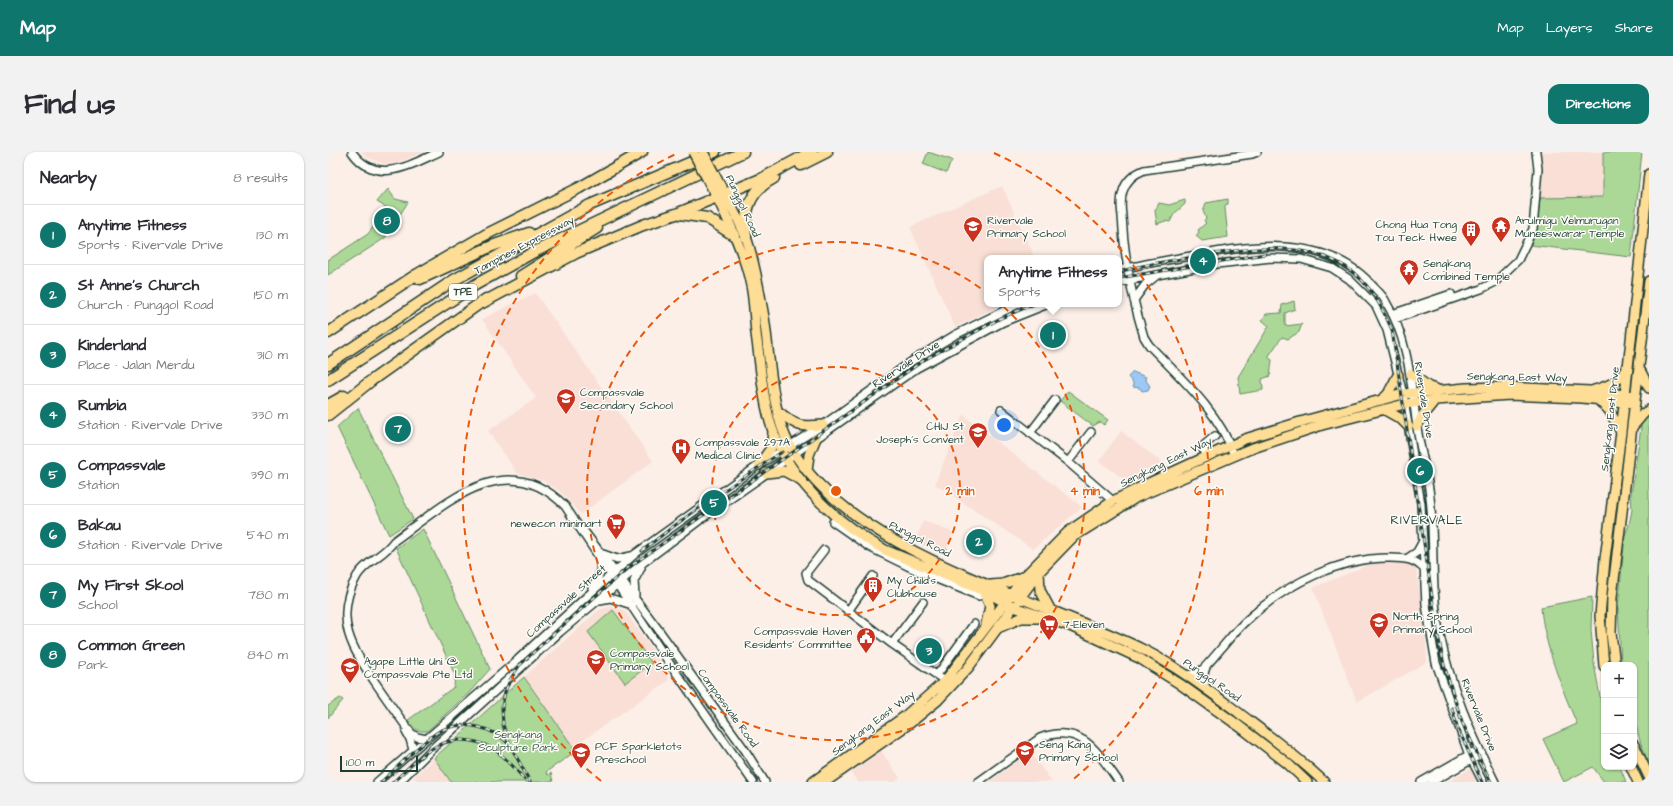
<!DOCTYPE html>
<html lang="en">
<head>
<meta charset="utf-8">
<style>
	body { margin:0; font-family:"Architects Daughter",sans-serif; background:#f2f2f3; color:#2b2b33 }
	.controls { position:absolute; right:12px; bottom:12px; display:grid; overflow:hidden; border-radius:8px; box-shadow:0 1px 3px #0004 }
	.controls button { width:36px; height:36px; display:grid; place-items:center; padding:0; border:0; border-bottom:1px solid #e1e1e2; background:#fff; color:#2b2b33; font:20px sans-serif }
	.scale { position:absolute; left:12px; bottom:10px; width:78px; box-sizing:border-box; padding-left:4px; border:2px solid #1f3d34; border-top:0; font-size:11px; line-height:14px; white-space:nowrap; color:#1f3d34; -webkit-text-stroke:3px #fdfcf7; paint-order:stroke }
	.you { position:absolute; left:676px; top:273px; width:14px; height:14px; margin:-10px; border:3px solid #fff; border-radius:50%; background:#1a73e8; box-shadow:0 0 0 6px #1a73e833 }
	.badge { display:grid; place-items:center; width:26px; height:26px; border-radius:50%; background:#0f766e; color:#fff; font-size:13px; font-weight:700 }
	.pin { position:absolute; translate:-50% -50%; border:2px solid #fff; box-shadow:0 1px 4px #0006 }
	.popup { position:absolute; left:656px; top:103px; width:138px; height:52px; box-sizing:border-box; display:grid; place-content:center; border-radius:8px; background:#fff; filter:drop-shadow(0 1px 3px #0005); font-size:13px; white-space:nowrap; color:#7c7c81 }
	.popup b { font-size:15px; color:#2b2b33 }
	.popup::after { content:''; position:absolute; left:50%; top:100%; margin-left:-8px; border:8px solid transparent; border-top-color:#fff }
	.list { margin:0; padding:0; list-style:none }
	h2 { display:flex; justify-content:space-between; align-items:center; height:52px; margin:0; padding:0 16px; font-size:17px }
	h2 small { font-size:13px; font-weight:400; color:#7c7c81 }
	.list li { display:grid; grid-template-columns:26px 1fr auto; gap:12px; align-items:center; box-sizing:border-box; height:60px; padding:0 16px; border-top:1px solid #e1e1e2 }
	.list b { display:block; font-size:15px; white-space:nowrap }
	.list p { margin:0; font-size:13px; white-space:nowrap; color:#7c7c81 }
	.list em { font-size:13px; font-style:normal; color:#7c7c81 }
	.icon { flex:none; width:22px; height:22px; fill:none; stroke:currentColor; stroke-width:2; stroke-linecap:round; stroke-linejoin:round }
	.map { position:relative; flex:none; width:1321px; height:630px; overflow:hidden; border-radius:12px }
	header { display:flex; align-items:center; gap:24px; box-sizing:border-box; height:56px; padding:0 20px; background:#0f766e; color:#fff }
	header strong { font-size:19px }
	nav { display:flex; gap:22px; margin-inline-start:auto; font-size:14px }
	.intro { display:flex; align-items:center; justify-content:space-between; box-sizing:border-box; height:96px; padding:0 24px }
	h1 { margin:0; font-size:28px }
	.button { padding:10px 18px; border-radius:12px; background:#0f766e; color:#fff; font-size:14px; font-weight:700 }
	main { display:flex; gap:24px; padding:0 24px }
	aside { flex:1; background:#fff; border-radius:12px; box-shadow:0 1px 3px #0004 }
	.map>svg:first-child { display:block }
</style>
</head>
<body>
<header>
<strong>Map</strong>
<nav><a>Map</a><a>Layers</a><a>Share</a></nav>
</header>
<div class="intro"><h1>Find us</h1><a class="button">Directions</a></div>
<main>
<aside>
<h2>Nearby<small>8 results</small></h2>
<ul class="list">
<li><span class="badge">1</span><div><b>Anytime Fitness</b><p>Sports · Rivervale Drive</p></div><em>130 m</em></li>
<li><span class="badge">2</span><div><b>St Anne's Church</b><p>Church · Punggol Road</p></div><em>150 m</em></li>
<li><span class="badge">3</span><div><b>Kinderland</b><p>Place · Jalan Merdu</p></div><em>310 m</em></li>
<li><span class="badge">4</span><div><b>Rumbia</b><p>Station · Rivervale Drive</p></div><em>330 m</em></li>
<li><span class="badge">5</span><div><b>Compassvale</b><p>Station</p></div><em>390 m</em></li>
<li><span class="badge">6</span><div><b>Bakau</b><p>Station · Rivervale Drive</p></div><em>540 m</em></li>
<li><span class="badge">7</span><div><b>My First Skool</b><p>School</p></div><em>780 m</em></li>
<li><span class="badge">8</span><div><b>Common Green</b><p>Park</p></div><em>840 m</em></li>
</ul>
</aside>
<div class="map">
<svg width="1321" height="630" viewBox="0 0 1321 630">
	<rect width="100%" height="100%" fill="#fbefe8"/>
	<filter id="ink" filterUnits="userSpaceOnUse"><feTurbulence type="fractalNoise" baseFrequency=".025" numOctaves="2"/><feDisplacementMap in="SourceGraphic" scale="8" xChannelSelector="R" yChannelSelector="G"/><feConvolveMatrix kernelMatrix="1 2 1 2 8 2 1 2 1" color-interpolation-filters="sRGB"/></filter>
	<g filter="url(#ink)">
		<!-- built -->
		<path fill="#f9dfd5" d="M33 0H96L66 12H56L39 5Z
			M1211 0H1275V45L1212 46 1214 21Z
			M674 34 707 106H659V152H676L627 175 582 75Z
			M207 141 325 309 253 362 235 342 227 336 214 328 189 321 160 279 208 246 154 167Z
			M635 263 754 355 705 397 607 332Z
			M793 279 837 313 799 329 771 309Z
			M595 369 626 381 616 402 587 390Z
			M1052 408 1087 413 1096 463 1099 510 1029 550 985 436Z
			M284 454 296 458 327 501 341 528 245 595 196 525 271 458Z
			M553 599 572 626 567 630H530L523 621Z
			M702 600 724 630H661Z
			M106 606 123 630H90L86 625Z
			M1144 616 1150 630H1120Z"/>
		<!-- green -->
		<path fill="#acd897" stroke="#668a66" d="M600 0 624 8 618 21 595 12Z
			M1275 0H1314L1303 105 1202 93 1209 75 1212 46 1275 45Z
			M60 37 67 47 80 50 57 86 0 123V108L40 82 59 56 49 50Z
			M900 47V52L897 53V57L900 85 874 89 868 84 871 80 870 78 878 71 876 69 878 66 875 59 878 51Z
			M857 48V52L846 62 842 70 837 69 829 72 827 59 831 51 841 53Z
			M966 149 967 157 957 161V174L974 172 971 180 960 187 954 185 940 205 944 208 942 224 934 227 935 238 912 242 910 225 941 174 934 168 938 162 953 161 954 153Z
			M740 239 780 268 776 273 772 270 765 274 732 249Z
			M30 256 85 367 61 383 9 275Z
			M1321 261V611C1303 574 1306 552 1306 513H1294L1293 509 1290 456 1297 383 1301 373 1304 358 1303 343 1315 262Z
			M95 377 162 517 140 542 99 579C89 580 85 576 80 568L126 535 127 523 68 396Z
			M1264 445 1263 478 1266 511 1276 567V615H1292L1298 630H1276L1265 615 1236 630 1215 587 1249 572C1235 540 1215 489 1213 455Z
			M285 458 324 511 297 531 260 480Z
			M196 525 248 599 218 620 219 623 223 621 225 630H123L106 606Z
			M12 546 15 548 0 566V554Z"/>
		<!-- water -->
		<path fill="#9bc8f5" stroke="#6990a8" d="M805 220 818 225 817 227 822 234 820 238 814 239 812 236 805 235V231L800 225Z"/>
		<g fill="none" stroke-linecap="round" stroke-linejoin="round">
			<defs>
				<path id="minor" d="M24 0C48 34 82 13 111 0
					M791 118C813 112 835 109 857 105 919 94 995 80 1043 132 1048 138 1055 143 1058 150 1081 188 1083 232 1089 275 1092 299 1100 322 1102 345 1107 390 1102 438 1112 483 1122 534 1144 583 1167 630
					M791 130 889 112 943 106 973 107 1004 116 1021 127 1048 154 1059 178 1075 242 1093 352 1098 453 1108 511 1141 603 1155 630
					M806 148 817 133 828 124
					M1064 162 1123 142
					M1067 167 1153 137 1167 130 1190 108 1205 77 1210 17 1208 0
					M673 258 740 310 785 349
					M702 281 727 248
					M906 303C890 258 853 227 821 193L816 185C804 146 796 105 794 64 793 56 792 48 795 39 798 29 806 22 816 18L924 2 929 0
					M879 304 874 295 887 284
					M740 310 763 280
					M505 370 541 395 594 421 651 444
					M256 379 330 477 417 598 437 630
					M496 398 478 421 480 428 564 492 617 529
					M275 402 289 407 303 404
					M1080 406 1089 400 1095 389
					M264 436 273 420 272 409
					M307 443 306 429 313 416
					M272 448 282 446 304 453
					M520 459 545 424
					M564 492 595 450
					M609 523 646 472
					M857 523 867 522 875 517C891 501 903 482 920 467 958 432 1012 405 1063 406 1077 406 1086 407 1096 417
					M878 537 875 525 878 515
					M78 580 82 587 85 598
					M98 587 89 585 83 581C71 565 60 549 49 533 25 498 4 467 29 424 38 409 57 403 66 389 119 351 178 294 237 354L342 512 425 630
					M49 630 186 511 258 445 307 402 431 313 495 273 584 209 627 183 690 152
					M71 630 108 593 232 480 316 410 372 368 589 216 675 170 720 152
					M650 630 712 586C754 570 770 601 791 630
					M1093 630 1151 597
					M1104 630 1154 602"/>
				<path id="major" d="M394 36C402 52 411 68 418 85 427 110 431 138 436 165 442 203 443 261 462 294 523 402 710 445 816 498 850 515 881 539 911 561 940 583 969 604 996 630
					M386 39C400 68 415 98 422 129 427 148 426 170 429 189 433 218 435 251 445 279 464 331 510 372 557 398L656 439 686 455 742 474 811 506 852 532 911 574 959 611 979 630
					M1312 218 1321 236
					M1083 222 1101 235 1108 237
					M1266 238C1281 234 1290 230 1298 216
					M1054 248 1060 242 1070 223
					M1270 248 1281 258 1293 280
					M1057 258 1073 267 1080 274
					M451 260C470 275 471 275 495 273
					M1089 274 1095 263 1107 248
					M1305 274 1316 261 1321 258
					M431 313 443 296 445 280
					M479 319 481 303 488 286
					M438 321 456 319 469 326
					M711 420 712 438 722 457
					M663 433 675 432 697 424
					M656 439 662 454 658 472
					M672 475 693 466H710
					M1287 513 1283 481 1284 445 1321 129
					M1276 514 1272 464 1277 407 1293 280 1321 22
					M1306 593 1321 625
					M1303 615 1310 630
					M485 630 576 565 617 529 698 423 740 380 785 349 823 330 917 287 972 270 1075 242 1138 236 1177 235 1262 239 1307 244
					M497 630 582 571 610 548 640 516 711 420 745 385 809 345 922 297 994 273 1077 252 1107 248 1182 243 1254 246 1307 251"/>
				<path id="highway" d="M473 13 499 0
					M352 62 379 66 407 84
					M418 85C416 59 421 39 446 26
					M193 124 269 76
					M92 127 164 94 201 81
					M154 151 248 101 315 73 348 62 435 26 483 0
					M0 181 88 123 157 83 251 36 314 0
					M0 212 126 128 262 53 387 0
					M0 228 147 133 206 100 415 0
					M0 253 16 244
					M0 263 44 228 158 147"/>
			</defs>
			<!-- minor casing -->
			<use href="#minor" stroke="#1f3d34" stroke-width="10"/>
			<!-- major casing -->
			<use href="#major" stroke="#1f3d34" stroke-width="12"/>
			<!-- highway casing -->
			<use href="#highway" stroke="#1f3d34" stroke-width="13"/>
			<!-- minor -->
			<use href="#minor" stroke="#fdfcf7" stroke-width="7"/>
			<!-- major -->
			<use href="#major" stroke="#fedd96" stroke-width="9"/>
			<!-- highway -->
			<use href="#highway" stroke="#fedd96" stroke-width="10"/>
			<defs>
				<path id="rail" d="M791 120C816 112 840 109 866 105 914 97 973 87 1018 115 1041 130 1053 153 1064 178L1109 478 1116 513 1134 570 1163 630
					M791 126 937 102
					M314 399C358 363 406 331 454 300
					M1124 556 1129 574 1154 630
					M53 630C67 618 99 584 114 578 137 568 165 575 182 593
					M65 630C78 619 90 605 105 596 112 591 122 589 131 588 161 587 178 605 196 627
					M202 630 182 593 175 573 174 555 177 540 182 528 191 514 210 496 297 418 596 208 673 166 705 152"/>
			</defs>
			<!-- rail casing -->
			<use href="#rail" stroke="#1f3d34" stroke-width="3"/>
			<!-- rail -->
			<use href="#rail" stroke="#fdfcf7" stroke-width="1.5" stroke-dasharray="4.5" stroke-linecap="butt"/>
			<defs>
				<path id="major-bridge" d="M365 0 384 36
					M375 0 392 33"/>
			</defs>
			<!-- major-bridge casing -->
			<use href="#major-bridge" stroke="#1f3d34" stroke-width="12" stroke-linecap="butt"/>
			<!-- major-bridge -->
			<use href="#major-bridge" stroke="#fedd96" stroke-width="9"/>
		</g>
	</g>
	<!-- distance rings -->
	<g fill="none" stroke="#e8590c" stroke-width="2" stroke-dasharray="7 5">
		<circle cx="508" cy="339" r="124"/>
		<circle cx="508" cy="339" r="249"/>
		<path d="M273 629A373 373 0 0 1 350 1M666 1A373 373 0 0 1 743 629"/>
	</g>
	<!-- icons -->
	<defs>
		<symbol id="school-pin" viewBox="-11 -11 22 30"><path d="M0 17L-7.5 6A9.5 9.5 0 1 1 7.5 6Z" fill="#c8321e" stroke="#fdfcf7"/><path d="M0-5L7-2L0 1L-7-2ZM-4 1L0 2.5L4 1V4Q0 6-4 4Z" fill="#fff"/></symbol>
		<symbol id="temple-pin" viewBox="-11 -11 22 30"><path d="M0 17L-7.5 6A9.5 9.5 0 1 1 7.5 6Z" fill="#c8321e" stroke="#fdfcf7"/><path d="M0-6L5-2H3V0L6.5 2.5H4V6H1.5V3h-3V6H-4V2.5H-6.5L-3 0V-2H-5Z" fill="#fff"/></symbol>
		<symbol id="building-pin" viewBox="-11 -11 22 30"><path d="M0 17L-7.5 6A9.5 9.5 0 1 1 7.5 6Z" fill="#c8321e" stroke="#fdfcf7"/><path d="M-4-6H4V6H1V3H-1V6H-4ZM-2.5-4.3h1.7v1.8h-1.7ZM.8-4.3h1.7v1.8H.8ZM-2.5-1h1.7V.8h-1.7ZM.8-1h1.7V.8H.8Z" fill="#fff"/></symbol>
		<symbol id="hospital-pin" viewBox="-11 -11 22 30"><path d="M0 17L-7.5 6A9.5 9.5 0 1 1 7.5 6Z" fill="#c8321e" stroke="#fdfcf7"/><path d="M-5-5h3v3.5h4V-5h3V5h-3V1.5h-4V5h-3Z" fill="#fff"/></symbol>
		<symbol id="supermarket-pin" viewBox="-11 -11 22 30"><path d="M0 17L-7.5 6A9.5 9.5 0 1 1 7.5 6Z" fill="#c8321e" stroke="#fdfcf7"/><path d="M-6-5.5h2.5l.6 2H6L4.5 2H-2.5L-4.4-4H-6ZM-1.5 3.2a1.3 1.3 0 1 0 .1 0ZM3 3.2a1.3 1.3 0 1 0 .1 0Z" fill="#fff"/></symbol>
		<symbol id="civic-pin" viewBox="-11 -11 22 30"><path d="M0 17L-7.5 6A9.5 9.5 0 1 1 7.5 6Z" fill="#c8321e" stroke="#fdfcf7"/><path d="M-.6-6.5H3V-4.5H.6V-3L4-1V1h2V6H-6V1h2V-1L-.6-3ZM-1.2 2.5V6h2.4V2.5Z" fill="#fff"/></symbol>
	</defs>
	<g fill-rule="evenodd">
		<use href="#school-pin" x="634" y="63" width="22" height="30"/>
		<use href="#temple-pin" x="1162" y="63" width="22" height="30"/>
		<use href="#building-pin" x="1132" y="67" width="22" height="30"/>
		<use href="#temple-pin" x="1070" y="106" width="22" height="30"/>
		<use href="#school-pin" x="227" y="235" width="22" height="30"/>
		<use href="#school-pin" x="639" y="269" width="22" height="30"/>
		<use href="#hospital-pin" x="342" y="285" width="22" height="30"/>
		<use href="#supermarket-pin" x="277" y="360" width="22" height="30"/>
		<use href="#building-pin" x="534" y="423" width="22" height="30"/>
		<use href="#school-pin" x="1040" y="459" width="22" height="30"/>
		<use href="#supermarket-pin" x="710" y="461" width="22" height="30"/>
		<use href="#civic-pin" x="527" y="474" width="22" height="30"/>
		<use href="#school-pin" x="257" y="496" width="22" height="30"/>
		<use href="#school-pin" x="11" y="504" width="22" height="30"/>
		<use href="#school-pin" x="686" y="587" width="22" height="30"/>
		<use href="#school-pin" x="242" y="589" width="22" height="30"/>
	</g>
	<g text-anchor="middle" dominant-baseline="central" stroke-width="3" stroke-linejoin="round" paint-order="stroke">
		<!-- shield labels -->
		<rect fill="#fdfcf7" stroke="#62766e" stroke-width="1" x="121" y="132" width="28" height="16" rx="3"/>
		<g font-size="10" font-weight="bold" fill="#1f3d34">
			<text x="135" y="140">TPE</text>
		</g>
		<!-- street labels -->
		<g font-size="11" fill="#1f3d34" stroke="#fdfcf7">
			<text transform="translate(415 54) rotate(65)">Punggol Road</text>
			<text transform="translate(196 93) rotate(-28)">Tampines Expressway</text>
			<text transform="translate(578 212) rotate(-33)">Rivervale Drive</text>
			<text transform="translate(1189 225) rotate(1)">Sengkang East Way</text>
			<text transform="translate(1096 248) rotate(81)">Rivervale Drive</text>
			<text transform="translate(1282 267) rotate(-84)">Sengkang East Drive</text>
			<text transform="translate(838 310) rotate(-26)">Sengkang East Way</text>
			<text transform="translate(592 387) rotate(27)">Punggol Road</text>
			<text transform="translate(238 449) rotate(-42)">Compassvale Street</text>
			<text transform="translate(884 528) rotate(35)">Punggol Road</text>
			<text transform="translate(400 556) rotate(54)">Compassvale Road</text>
			<text transform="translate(1151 563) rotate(68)">Rivervale Drive</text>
			<text transform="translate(545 571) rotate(-37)">Sengkang East Way</text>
		</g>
		<!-- poi labels -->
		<g font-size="11" fill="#1f3d34" stroke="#fdfcf7" text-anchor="start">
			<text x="659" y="68">Rivervale<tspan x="659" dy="13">Primary School</tspan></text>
			<text x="1187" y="68">Arulmigu Velmurugan<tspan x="1187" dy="13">Muneeswarar Temple</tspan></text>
			<text x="1129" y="72" text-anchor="end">Chong Hua Tong<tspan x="1129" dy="13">Tou Teck Hwee</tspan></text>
			<text x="1095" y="111">Sengkang<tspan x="1095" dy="13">Combined Temple</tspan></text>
			<text x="252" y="240">Compassvale<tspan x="252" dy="13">Secondary School</tspan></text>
			<text x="636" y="274" text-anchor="end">CHIJ St<tspan x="636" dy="13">Joseph's Convent</tspan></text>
			<text x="367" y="290">Compassvale 297A<tspan x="367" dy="13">Medical Clinic</tspan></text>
			<text x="274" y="371" text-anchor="end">newecon minimart</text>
			<text x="559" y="428">My Child's<tspan x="559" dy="13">Clubhouse</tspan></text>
			<text x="1065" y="464">North Spring<tspan x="1065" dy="13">Primary School</tspan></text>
			<text x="735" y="472">7-Eleven</text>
			<text x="524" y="479" text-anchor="end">Compassvale Haven<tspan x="524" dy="13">Residents' Committee</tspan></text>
			<text x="282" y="501">Compassvale<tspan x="282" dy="13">Primary School</tspan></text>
			<text x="36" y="509">Agape Little Uni @<tspan x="36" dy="13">Compassvale Pte Ltd</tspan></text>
			<text x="711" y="592">Seng Kang<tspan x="711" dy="13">Primary School</tspan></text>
			<text x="267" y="594">PCF Sparkletots<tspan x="267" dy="13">Preschool</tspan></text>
		</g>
		<!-- park labels -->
		<g font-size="11" fill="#3b5c48" stroke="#fdfcf7">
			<text x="190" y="582">Sengkang<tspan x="190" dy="13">Sculpture Park</tspan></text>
		</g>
		<!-- neighbourhood labels -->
		<g font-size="12" letter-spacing="1" fill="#1f3d34" stroke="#fdfcf7">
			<text x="1099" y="368">RIVERVALE</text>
		</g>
	</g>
	<circle cx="508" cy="339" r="6" fill="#e8590c" stroke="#fdfcf7" stroke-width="2"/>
	<g font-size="12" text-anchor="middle" font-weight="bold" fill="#e8590c" stroke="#fdfcf7" stroke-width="3" stroke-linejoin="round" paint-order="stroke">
		<text x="632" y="343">2 min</text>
		<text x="757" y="343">4 min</text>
		<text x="881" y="343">6 min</text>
	</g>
</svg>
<div class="controls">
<button>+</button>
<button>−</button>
<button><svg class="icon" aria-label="layers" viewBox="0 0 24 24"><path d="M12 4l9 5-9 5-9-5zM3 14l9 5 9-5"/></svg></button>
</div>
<div class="scale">100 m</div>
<div class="you"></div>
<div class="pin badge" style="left:725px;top:183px">1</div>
<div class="popup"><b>Anytime Fitness</b>Sports</div>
<div class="pin badge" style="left:651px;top:390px">2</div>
<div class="pin badge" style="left:601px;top:499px">3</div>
<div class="pin badge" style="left:875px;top:109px">4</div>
<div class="pin badge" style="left:386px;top:351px">5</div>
<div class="pin badge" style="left:1092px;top:319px">6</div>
<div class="pin badge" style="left:70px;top:277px">7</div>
<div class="pin badge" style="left:59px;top:69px">8</div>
</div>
</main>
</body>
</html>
